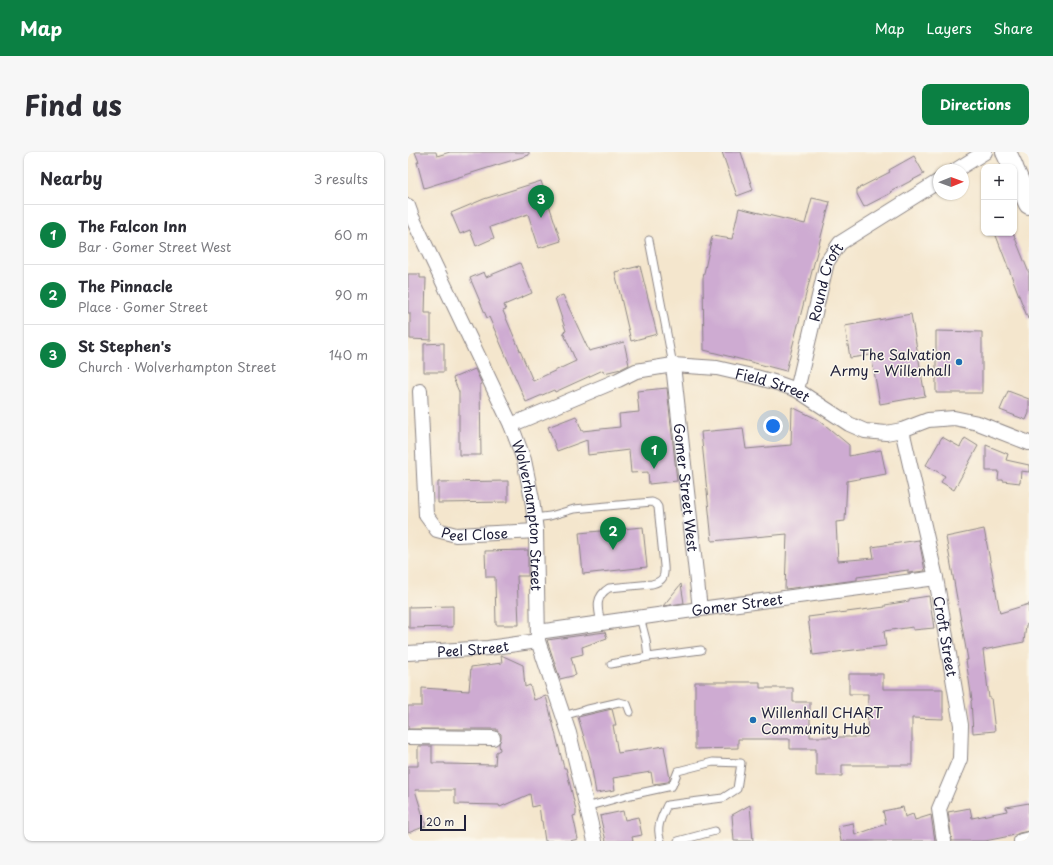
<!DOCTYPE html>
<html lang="en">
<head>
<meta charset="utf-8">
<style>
	body { margin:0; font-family:"Playpen Sans",sans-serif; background:#f7f7f7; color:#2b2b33 }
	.controls { position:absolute; right:12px; top:12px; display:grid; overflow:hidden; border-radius:8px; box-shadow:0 1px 3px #0004 }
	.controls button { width:36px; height:36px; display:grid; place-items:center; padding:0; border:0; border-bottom:1px solid #e1e1e2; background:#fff; color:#2b2b33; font:20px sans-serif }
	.compass { position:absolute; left:525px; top:12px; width:36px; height:36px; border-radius:50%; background:#fff; box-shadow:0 1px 3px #0004; rotate:89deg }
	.scale { position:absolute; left:12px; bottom:10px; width:46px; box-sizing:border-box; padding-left:4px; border:2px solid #22223b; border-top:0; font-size:11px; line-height:14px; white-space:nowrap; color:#22223b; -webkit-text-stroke:3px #fbf7ec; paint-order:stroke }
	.you { position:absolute; left:365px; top:274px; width:14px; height:14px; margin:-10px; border:3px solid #fff; border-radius:50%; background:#1a73e8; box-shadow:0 0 0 6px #1a73e833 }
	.badge { display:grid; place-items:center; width:26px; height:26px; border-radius:50%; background:#0b8043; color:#fff; font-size:13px; font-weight:700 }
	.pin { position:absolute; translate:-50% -33px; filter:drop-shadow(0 1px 2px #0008) }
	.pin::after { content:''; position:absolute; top:21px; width:14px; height:12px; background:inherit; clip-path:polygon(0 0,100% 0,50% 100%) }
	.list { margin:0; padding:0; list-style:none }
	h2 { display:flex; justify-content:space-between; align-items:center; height:52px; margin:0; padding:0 16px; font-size:17px }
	h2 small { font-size:13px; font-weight:400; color:#7c7c81 }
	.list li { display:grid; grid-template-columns:26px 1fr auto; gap:12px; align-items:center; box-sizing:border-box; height:60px; padding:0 16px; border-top:1px solid #e1e1e2 }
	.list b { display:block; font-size:15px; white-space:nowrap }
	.list p { margin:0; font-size:13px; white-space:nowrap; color:#7c7c81 }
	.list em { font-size:13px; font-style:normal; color:#7c7c81 }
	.map { position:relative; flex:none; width:621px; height:689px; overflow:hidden; border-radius:8px }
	header { display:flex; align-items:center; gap:24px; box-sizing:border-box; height:56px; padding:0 20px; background:#0b8043; color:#fff }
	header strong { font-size:19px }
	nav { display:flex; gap:22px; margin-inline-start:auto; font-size:14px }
	.intro { display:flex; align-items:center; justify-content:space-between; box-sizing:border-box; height:96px; padding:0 24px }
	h1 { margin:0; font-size:28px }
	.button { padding:10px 18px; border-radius:8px; background:#0b8043; color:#fff; font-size:14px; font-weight:700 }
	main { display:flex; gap:24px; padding:0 24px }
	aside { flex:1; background:#fff; border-radius:8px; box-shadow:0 1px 3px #0004 }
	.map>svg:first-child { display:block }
</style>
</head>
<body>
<header>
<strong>Map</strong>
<nav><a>Map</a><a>Layers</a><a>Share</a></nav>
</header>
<div class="intro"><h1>Find us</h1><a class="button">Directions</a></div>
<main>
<aside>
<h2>Nearby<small>3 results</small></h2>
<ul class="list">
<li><span class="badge">1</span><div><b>The Falcon Inn</b><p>Bar · Gomer Street West</p></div><em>60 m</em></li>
<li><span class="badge">2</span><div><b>The Pinnacle</b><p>Place · Gomer Street</p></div><em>90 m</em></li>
<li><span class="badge">3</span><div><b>St Stephen's</b><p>Church · Wolverhampton Street</p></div><em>140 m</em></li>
</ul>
</aside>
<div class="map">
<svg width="621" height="689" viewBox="0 0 621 689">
	<rect width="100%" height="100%" fill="#fbf7ec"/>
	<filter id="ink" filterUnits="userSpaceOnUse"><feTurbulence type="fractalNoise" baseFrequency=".025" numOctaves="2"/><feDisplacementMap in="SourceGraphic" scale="8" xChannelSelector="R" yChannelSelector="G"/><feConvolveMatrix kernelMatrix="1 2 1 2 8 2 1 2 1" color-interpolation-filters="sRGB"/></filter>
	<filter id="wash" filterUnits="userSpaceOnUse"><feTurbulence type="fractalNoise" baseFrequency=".012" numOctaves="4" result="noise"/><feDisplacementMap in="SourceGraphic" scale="16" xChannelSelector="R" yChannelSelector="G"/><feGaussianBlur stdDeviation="0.9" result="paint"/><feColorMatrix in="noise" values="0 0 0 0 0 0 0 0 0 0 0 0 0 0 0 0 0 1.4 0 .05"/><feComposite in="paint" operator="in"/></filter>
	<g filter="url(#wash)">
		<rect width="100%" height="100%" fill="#f4e6cd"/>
		<g id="blocks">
			<!-- building -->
			<path fill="#ceabd2" d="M7 0H28L29 4 42 0H121V3L16 36 9 10H11Z
				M314 0H333L345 38 329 44Z
				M506 4 516 22 482 40 483 41 456 55 449 42V37L482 20 481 18Z
				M133 29 153 89 131 96 120 62 82 75 86 86 68 94 62 78 52 82 43 61 76 47Z
				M404 46 422 50 378 219 296 198 295 126 304 84 324 87 331 56 397 72Z
				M587 81H605L621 121V167H620Z
				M112 111 124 141 96 153 98 158 95 159 125 229 168 209 155 180 158 179 147 146 155 143 181 199 216 190 221 213 213 217 196 221 195 218 147 240 146 238 118 250 81 165 79 166 62 126 76 120 78 125Z
				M232 114 249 182 223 189 207 120Z
				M0 122H12V126H18L17 161H23V188L2 187V161H0Z
				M503 162 517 244 472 252 463 203 442 206 437 174Z
				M528 179 574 180V241H528Z
				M36 191V220H16V192Z
				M67 217 74 232H72L73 303H51V240L45 226Z
				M259 236 269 329 241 332 240 320 223 321 221 298 180 303 179 288 149 299 140 275 168 264 174 279 212 275 211 262 231 260 229 239Z
				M600 239 621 247V261L618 268 592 258Z
				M384 255 411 268 441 293V304L473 298 478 322 439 329 437 369 428 370 430 409 466 406 464 395 511 388 517 419 500 421V418L449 425V428L377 437 379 382 304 389 293 280 335 276 338 297 383 293Z
				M534 285 552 295 557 286 570 294 546 338 533 330 537 324 518 313Z
				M578 293 600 302 598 308 621 313V320L613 319 612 331 595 329V328H590L591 319H578Z
				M100 329V350L30 351V330Z
				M235 375 239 415 175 422 171 381Z
				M576 377 592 461 621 452V472L618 473 616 490 575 498 581 546H583L587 579 565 581 563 549 564 548 558 508H560L538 385Z
				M120 398V424H109L111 473H88L87 425H78L77 399Z
				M273 432 276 451 255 454Z
				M521 444 526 476 505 478V475L476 479 478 494 405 503 400 465 477 455V453L501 449V447Z
				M45 454V475L1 476V455Z
				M197 480 199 486 174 495 175 502 163 505 168 523 152 527 139 488Z
				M93 503 115 513 117 535 122 533 126 548 138 544 156 616H158L168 658V663L165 664 170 687 162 689H137L134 669H133L131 653 124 655 122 642 92 655 91 653 47 652V638H7L18 674 0 681V614H10V594H24V611H37V612L87 613 88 600 92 598 91 592 93 586V582L89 579V577H0V554H14V536L61 539 63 515 94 511Z
				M441 522H475V537H535V567L504 566V613H434V624H408V597H382V587H330V596L287 597V530H352V536H385V550H402V585H459L460 542H441Z
				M204 557 208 573H205L210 601 256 594 262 627 260 630 245 632 243 620 205 626 207 638 188 641 182 606 170 565Z
				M621 651V679L611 681 607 683 577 689H544L540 660 562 656 564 666 599 659 598 655Z
				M342 653 345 689H326L324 663Z
				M495 655 497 665 505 662 507 668 523 663 527 689H433L430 674 445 671 447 683 478 672 475 659Z
				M215 659 217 668 230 665 234 683 224 685 225 689H198L192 664Z"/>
		</g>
	</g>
	<g filter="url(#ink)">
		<use href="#blocks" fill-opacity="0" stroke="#8b8484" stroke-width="1"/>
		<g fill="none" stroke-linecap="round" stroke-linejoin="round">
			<defs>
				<path id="lane" d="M241 88 265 213
					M126 366 142 364 166 357 244 350 248 352 250 355 256 414C257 425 255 429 244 432L201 436C186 445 190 457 193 471
					M240 505 293 498
					M203 512 240 505 238 488 232 465
					M155 564 176 558 211 550 219 552 222 560
					M178 655 218 644 264 634 270 619 305 610 333 611 329 637 315 646 259 653C254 664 247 676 253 689
					M270 689 307 679"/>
				<g id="street">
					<path d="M548 18 577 0"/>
					<path id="s1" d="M0 54 4 65 103 273 116 308 124 347 128 379 130 489 161 581 187 689"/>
					<path id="s2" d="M265 213 292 457"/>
					<path id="s3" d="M389 238 419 110 432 91 531 29"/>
					<path id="s4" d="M12 239 18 363 29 378 48 383 128 379"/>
					<path id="s5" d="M103 273 210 228 228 219 265 213 309 216 348 225 369 231 389 238 441 272 457 279 478 281 494 278 520 268 546 266 570 271 621 291"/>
					<path id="s6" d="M494 278 528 426 553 573 552 607 531 657 536 689"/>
					<path id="s7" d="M130 480 292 457 528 426"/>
					<path id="s8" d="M0 501 80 496 130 489"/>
					<path d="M0 585 85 586"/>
					<path d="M613 689 621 687"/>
				</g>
				<path id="secondary" d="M598 0 605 15
					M606 18 621 52"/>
			</defs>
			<!-- lane casing -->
			<use href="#lane" stroke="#8b8484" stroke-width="9"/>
			<!-- street casing -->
			<use href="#street" stroke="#8b8484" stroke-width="16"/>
			<!-- secondary casing -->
			<use href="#secondary" stroke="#8b8484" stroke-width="22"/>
			<!-- lane -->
			<use href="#lane" stroke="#fff" stroke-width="7"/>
			<!-- street -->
			<use href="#street" stroke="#fff" stroke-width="14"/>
			<!-- secondary -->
			<use href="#secondary" stroke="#fff" stroke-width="20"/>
		</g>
	</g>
	<!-- markers -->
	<g fill="#1f6fb2" stroke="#fbf7ec" stroke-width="1.5">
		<circle cx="551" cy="210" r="4"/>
		<circle cx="345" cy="568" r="4"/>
	</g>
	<g text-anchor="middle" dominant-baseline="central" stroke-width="3" stroke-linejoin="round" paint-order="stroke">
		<!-- street labels -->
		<g font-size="14" fill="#22223b" stroke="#fbf7ec">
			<text stroke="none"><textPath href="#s3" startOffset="112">Round Croft</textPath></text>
			<text stroke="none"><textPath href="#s5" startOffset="276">Field Street</textPath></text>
			<text stroke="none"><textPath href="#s2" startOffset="123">Gomer Street West</textPath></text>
			<text stroke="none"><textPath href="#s1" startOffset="335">Wolverhampton Street</textPath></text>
			<text stroke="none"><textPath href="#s4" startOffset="181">Peel Close</textPath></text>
			<text stroke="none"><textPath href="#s7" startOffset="201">Gomer Street</textPath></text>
			<text stroke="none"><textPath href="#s6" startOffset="211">Croft Street</textPath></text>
			<text stroke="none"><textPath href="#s8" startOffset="65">Peel Street</textPath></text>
		</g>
		<!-- poi labels -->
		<g font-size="14" fill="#22223b" stroke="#fbf7ec" text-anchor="end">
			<text x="543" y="202">The Salvation<tspan x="543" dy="16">Army - Willenhall</tspan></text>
			<text x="353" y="560" text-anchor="start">Willenhall CHART<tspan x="353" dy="16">Community Hub</tspan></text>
		</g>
	</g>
</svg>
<div class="controls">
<button>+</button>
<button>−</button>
</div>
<svg class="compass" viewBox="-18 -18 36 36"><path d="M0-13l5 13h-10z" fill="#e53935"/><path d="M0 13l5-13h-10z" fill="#7c7c81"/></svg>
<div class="scale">20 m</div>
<div class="you"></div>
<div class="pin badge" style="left:246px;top:317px">1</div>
<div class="pin badge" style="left:205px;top:398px">2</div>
<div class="pin badge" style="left:133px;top:66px">3</div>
</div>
</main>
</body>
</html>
